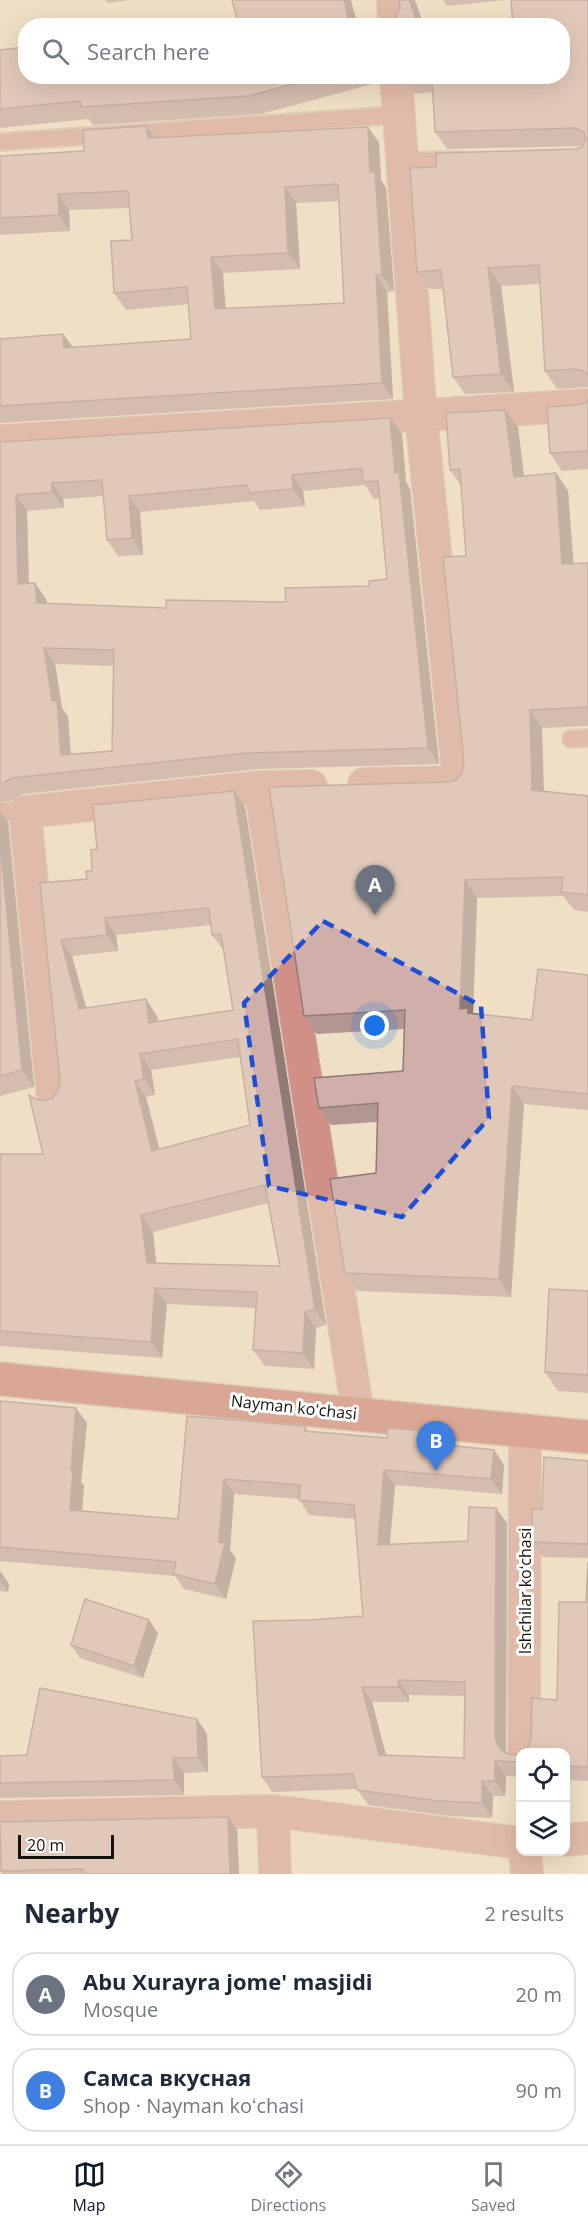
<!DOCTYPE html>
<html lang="en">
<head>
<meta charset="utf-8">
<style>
	body { margin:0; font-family:"Open Sans",sans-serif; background:#f2f2f3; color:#1f2937 }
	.controls { position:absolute; right:18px; bottom:18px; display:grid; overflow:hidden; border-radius:12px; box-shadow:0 6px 24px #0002 }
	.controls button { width:54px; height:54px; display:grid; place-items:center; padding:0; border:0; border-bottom:2px solid #e0e1e3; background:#fff; color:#1f2937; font:30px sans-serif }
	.scale { position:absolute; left:18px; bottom:15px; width:96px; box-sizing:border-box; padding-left:6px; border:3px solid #18130a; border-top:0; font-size:16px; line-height:21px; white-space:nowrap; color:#18130a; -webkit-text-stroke:4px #fff; paint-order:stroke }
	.you { position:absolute; left:375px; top:1026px; width:21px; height:21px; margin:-15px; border:4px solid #fff; border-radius:50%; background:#1a73e8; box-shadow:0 0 0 9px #1a73e833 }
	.badge { display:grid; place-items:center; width:39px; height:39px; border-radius:50%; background:#111827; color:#fff; font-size:20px; font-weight:700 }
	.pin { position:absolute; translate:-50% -50px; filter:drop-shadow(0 2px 3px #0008) }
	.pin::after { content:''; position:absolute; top:32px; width:21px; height:18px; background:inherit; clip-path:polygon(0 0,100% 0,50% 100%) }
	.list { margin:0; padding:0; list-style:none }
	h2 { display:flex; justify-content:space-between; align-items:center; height:78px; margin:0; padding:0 24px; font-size:26px }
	h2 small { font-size:20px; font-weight:400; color:#747a83 }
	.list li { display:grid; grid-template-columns:39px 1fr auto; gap:18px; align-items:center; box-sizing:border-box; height:84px; margin:0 12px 12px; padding:0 12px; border:2px solid #e0e1e3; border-radius:24px }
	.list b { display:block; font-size:22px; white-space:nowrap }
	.list p { margin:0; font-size:20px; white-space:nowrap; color:#747a83 }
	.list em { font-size:20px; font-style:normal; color:#747a83 }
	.icon { flex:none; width:33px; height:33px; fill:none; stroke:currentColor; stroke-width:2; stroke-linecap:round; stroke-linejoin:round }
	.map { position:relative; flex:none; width:588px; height:1874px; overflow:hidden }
	.search { position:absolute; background:#fff; box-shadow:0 6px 24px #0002; left:18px; right:18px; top:18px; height:66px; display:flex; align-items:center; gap:15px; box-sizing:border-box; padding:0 21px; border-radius:24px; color:#747a83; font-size:22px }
	.sheet { height:270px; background:#fff }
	nav { display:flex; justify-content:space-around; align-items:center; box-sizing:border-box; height:84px; border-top:2px solid #e0e1e3; background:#fff; font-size:16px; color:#747a83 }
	nav a { display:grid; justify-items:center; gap:3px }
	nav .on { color:#111827 }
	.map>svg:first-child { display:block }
</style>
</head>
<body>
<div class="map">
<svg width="588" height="1874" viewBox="0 0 588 1874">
	<rect width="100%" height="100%" fill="#efdfc5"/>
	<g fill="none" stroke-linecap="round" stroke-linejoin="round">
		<defs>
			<path id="service" d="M0 142 397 115
				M403 161 459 160
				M571 739 588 738
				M0 811 25 812"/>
			<path id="minor" d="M393 0 394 26
				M0 441 588 405
				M364 784 459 782 421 416 396 76
				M260 787 358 1414
				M53 1099 25 812 260 787 311 786
				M524 1752 525 1430
				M273 1811 520 1843
				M0 1817 273 1811 275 1874
				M566 1840 588 1838
				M525 1852 527 1874"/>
			<path id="secondary" d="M0 1379 588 1437"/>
		</defs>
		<!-- service casing -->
		<use href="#service" stroke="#c8baa3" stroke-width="20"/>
		<!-- minor casing -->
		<use href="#minor" stroke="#c8baa3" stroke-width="34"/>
		<!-- secondary casing -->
		<use href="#secondary" stroke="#c8baa3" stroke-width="36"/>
		<!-- service -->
		<use href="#service" stroke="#d09088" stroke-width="16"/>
		<!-- minor -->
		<use href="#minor" stroke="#d09088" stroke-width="32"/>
		<!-- secondary -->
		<use href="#secondary" stroke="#c3655c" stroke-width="33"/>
	</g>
	<!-- wall -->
	<path fill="#b39692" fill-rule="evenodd" d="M105 0H129L108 3Z
		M443 0H505L447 6Z
		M588 0V387L557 389 545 371 540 284 501 286 514 392 465 394 453 377 443 289H430L417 272 436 167 576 149 582 147V146L447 149 435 132 432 92 415 94 403 76H473V82L516 79Z
		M0 50 26 76H371L373 84 261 114 93 125 88 119 0 128Z
		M146 126 154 137 368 127 379 143 381 180 386 188 394 291 387 292 393 399 0 423V339L63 334 73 348 191 339 189 304 126 310 114 293 132 240 129 208 69 210 70 231 0 235V156L84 151ZM339 201 344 303 225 309 223 273 300 269 296 203Z
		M588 399V469L562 471 550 453 577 405 585 403Z
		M505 410 518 427 524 476 556 473 568 491 573 564 588 563V726L542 728 544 792 588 796V912L574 910 563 896 477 898 473 1014 532 1020 588 975V1110L524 1104 511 1297 357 1291 345 1273 376 1173 377 1122 331 1125 319 1108 403 1071 404 1029 317 1034 304 1016 447 782 456 780 462 773 464 762 466 556 461 486 450 470Z
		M402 434 406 482 410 489 439 764 258 769 23 794 11 801 0 802V442ZM365 485 374 499 380 498 387 579 369 586 286 602 166 608 47 603 46 599 35 583H29L27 511 64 508 63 499 103 496 107 540 118 556 143 555 140 512 254 501 260 510 305 506 303 491ZM55 664 113 666 112 751 71 755 68 717 62 708Z
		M245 807 326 1325 316 1328 314 1369 265 1366 253 1350 256 1308 167 1304 162 1358 0 1346V1158L43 1154 35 1099 43 1101 52 1098 58 1091 60 1081 40 883 87 879 92 871 97 849ZM211 925 212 935 224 951 233 1010 158 1021 157 1016 86 1008 72 956 118 951 116 935ZM240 1057 250 1125 159 1149 146 1097 155 1095 151 1070ZM268 1203 280 1266 156 1264 153 1232Z
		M0 811 8 822 34 1087 0 1096Z
		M588 1291V1393L558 1391 545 1372Z
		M0 1401 87 1423 81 1482 84 1485 82 1511 178 1519 187 1416 305 1426 309 1432 494 1450 504 1465 502 1494 395 1485 390 1544 468 1541 496 1508 507 1523 506 1752V1753L513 1755 520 1753V1777L506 1776 505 1796H493L492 1818 449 1816 368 1805 357 1789 272 1792 262 1777 310 1620 363 1616 355 1519 309 1515 299 1499 234 1494 230 1550 236 1558 226 1599 184 1589 175 1576 0 1561ZM409 1695 465 1696 464 1758 386 1755 372 1702H409Z
		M588 1461V1558L543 1557 532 1542 542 1509Z
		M588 1562V1781L566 1780V1752L529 1746 557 1700 586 1602Z
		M0 1571 9 1584 8 1592 0 1591Z
		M158 1633 143 1678 80 1658 71 1645Z
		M197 1719 207 1734 208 1772 184 1773V1795L0 1798V1756L27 1755Z
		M228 1817 237 1830 239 1874H2L1 1871Z"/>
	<!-- shaded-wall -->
	<path fill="#927a77" d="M344 0H351L358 26H350Z
		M409 0H415L424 26H419Z
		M368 76H371L373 84Z
		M462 76H473L475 100 463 82Z
		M146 126 158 142 148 138Z
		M368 127 379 143 381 180 386 188 394 291 382 275 370 172Z
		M285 187 296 203 300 269 288 253Z
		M58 194 69 210 70 231 59 215Z
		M211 257 223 273 227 326 215 309Z
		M488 268 501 286 514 392 501 374Z
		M376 275 387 292 393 399 382 383Z
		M63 334 75 350 64 348Z
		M505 410 518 427 526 495 514 477Z
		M390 418 402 434 406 482 410 489 439 764 428 748 395 473Z
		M556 473 568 491 575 582 562 564Z
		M292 475 303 491 305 506 293 489Z
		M52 483 63 499 64 508 52 492Z
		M16 495 27 511 29 600 18 584Z
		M129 496 140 512 143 555 132 538Z
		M35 583 46 599 48 619 37 603Z
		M44 648 55 664 62 708 68 717 72 772 61 755Z
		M530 710 542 728 544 808 532 790Z
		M234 791 245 807 326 1325 315 1309Z
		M0 811 8 822 34 1087 22 1070 0 841Z
		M465 880 477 898 473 1015 460 1009Z
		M105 918 116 935 118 951 107 935Z
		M61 940 72 956 91 1025 79 1009Z
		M146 999 157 1016 160 1039 149 1023Z
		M140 1054 151 1070 155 1095 144 1079Z
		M135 1081 146 1097 164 1167 152 1151Z
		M512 1086 524 1104 511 1297 499 1279Z
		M141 1215 153 1232 158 1280 147 1263Z
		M155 1288 167 1304 162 1358 151 1342Z
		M305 1312 316 1328 314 1369 303 1353Z
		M76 1408 87 1423 81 1482 84 1485 81 1525 70 1510 71 1470Z
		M448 1433 458 1448 446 1445Z
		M494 1450 504 1465 502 1494 491 1479Z
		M384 1470 395 1485 388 1560 378 1545Z
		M224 1479 234 1494 230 1550 236 1558 226 1599 215 1584Z
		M496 1508 507 1523 506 1752 509 1761 498 1746 495 1737Z
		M0 1571 9 1584 8 1592 0 1581Z
		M149 1620 158 1633 143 1678 134 1666Z
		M398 1680 409 1695V1702L399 1687Z
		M362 1687 372 1702 390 1770 379 1755Z
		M197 1719 207 1734 208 1772 198 1758Z
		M173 1758 184 1773V1795L174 1780Z
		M495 1761 506 1776 505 1796 495 1781Z
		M482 1781 493 1796 492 1818 482 1803Z
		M228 1817 237 1830 239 1874H230Z"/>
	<!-- building -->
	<path fill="#d0afaa" stroke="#927a77" stroke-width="1.5" fill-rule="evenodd" d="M232 0H344L350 26H239Z
		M399 0H409L419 26H396L395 19 400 8Z
		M511 0H588V375L583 371 574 369 545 371 539 265 488 268 501 374 453 377 441 270 417 272 410 170 411 168 436 167V153L576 149 582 147 586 139 584 132 575 128 435 132 432 76H462L463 82 516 79V76H562V26H513Z
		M26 47V76H323L249 96 81 107 80 101 0 109V50Z
		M146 126 148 138 368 127 370 172H375L382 275H376L382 383 0 406V339L63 334 64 348 191 339 187 287 114 293 111 241 132 240 128 191 58 194 59 215 0 218V156L84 151 83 130ZM338 184 344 303 215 309 211 257 288 253 285 187Z
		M588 399V451L550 453 547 407 577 405 585 403Z
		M505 410 514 477 556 473 562 564 588 563V707L530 710 532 790 588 796V895L561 892 563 877 465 880 460 1009 468 1008V1013L532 1020 538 969 588 975V1094L512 1086 499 1279 345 1273 330 1179 376 1173 378 1103 319 1108 314 1078 403 1071 405 1010 304 1016 269 787 447 782 456 780 462 773 464 762 443 557 466 556 460 469 450 470 446 413Z
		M390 418 395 473 399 472 428 748 247 753 12 778 0 785V442ZM362 468 363 482 378 481 387 579 369 581V586L285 588 286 602 166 600V608L37 603 35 583 18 584 16 495 52 492V483L102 480 107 540 132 538 129 496 247 485 249 493 293 489 292 475ZM44 648 114 650 112 751 61 755 57 701H52Z
		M234 791 315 1309 305 1312 303 1353 253 1350 257 1292 155 1288 151 1342 0 1331V1158H1V1154H43L29 1095 35 1099 43 1101 52 1098 58 1091 60 1081 40 883 87 879 86 871H92L91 850 97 849 93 805ZM209 908 212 935 221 934 233 1010 149 1023 146 999 79 1009 61 940 107 935 105 918ZM238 1039 250 1125 152 1151 135 1081 144 1079 140 1054ZM265 1185 280 1266 147 1263 141 1215Z
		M0 841 22 1070 0 1076Z
		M549 1289 588 1291V1375L545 1372Z
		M0 1401 76 1408 71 1470H73L70 1510 178 1519 187 1416 305 1426V1431L387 1438V1428L448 1433 446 1445 494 1450 491 1479 384 1470 378 1545 468 1541 469 1507 496 1508 495 1737 498 1746 505 1753 513 1755 520 1753V1762L495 1761V1781H482V1803L438 1801 357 1790 353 1774 262 1777 253 1621 310 1620 363 1616 354 1505 299 1500 300 1485 224 1479 219 1542 225 1543 215 1584 173 1574 176 1562 0 1547ZM398 1680 465 1682 464 1758 379 1755 362 1687H399Z
		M544 1457 588 1461V1544L532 1542V1509H542Z
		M588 1562V1767L566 1766V1752H522L529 1746 531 1737 532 1698 557 1700 559 1602H586Z
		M85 1599 149 1620 134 1666 71 1645Z
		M40 1688 197 1719 198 1758H173L174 1780 0 1783V1756L27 1755Z
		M228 1817 230 1874H84L83 1869 1 1871 0 1822Z"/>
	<!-- marked area -->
	<path d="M0 0H588V1874H0ZM323 921 481 1006 489 1118 402 1217 269 1186 244 1003Z" fill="#efdfc5" fill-opacity=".55" fill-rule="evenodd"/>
	<path fill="none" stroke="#1d4ed8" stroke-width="4.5" stroke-dasharray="12 8" stroke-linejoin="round" d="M323 921 481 1006 489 1118 402 1217 269 1186 244 1003Z"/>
	<g text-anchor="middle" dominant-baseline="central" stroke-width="6" stroke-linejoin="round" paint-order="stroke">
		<!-- street labels -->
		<g font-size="16" fill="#18130a" stroke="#fff">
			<text transform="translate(294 1407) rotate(6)">Nayman koʻchasi</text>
			<text transform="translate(525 1591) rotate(-90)">Ishchilar koʻchasi</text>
		</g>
	</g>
</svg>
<div class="controls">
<button><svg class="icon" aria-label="locate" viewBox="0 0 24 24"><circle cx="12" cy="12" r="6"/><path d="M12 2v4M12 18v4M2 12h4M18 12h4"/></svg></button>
<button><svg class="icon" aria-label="layers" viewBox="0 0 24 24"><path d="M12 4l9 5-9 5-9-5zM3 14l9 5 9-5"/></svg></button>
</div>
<div class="scale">20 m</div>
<div class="you"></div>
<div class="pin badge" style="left:375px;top:915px;background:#6b7280">A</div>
<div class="pin badge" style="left:436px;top:1471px;background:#3f7fe0">B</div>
<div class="search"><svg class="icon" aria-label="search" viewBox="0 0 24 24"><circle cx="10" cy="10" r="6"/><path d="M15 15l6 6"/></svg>Search here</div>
</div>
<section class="sheet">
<h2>Nearby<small>2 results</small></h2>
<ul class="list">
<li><span class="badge" style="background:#6b7280">A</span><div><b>Abu Xurayra jome' masjidi</b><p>Mosque</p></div><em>20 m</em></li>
<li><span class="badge" style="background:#3f7fe0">B</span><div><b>Самса вкусная</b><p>Shop · Nayman koʻchasi</p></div><em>90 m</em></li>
</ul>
</section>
<nav>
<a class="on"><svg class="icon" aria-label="map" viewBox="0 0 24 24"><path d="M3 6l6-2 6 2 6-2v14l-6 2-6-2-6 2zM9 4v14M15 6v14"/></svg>Map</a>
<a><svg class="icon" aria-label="directions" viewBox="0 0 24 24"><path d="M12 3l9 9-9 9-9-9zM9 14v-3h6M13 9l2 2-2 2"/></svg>Directions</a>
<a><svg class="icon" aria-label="saved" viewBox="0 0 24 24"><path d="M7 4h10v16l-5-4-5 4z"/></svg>Saved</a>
</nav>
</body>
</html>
